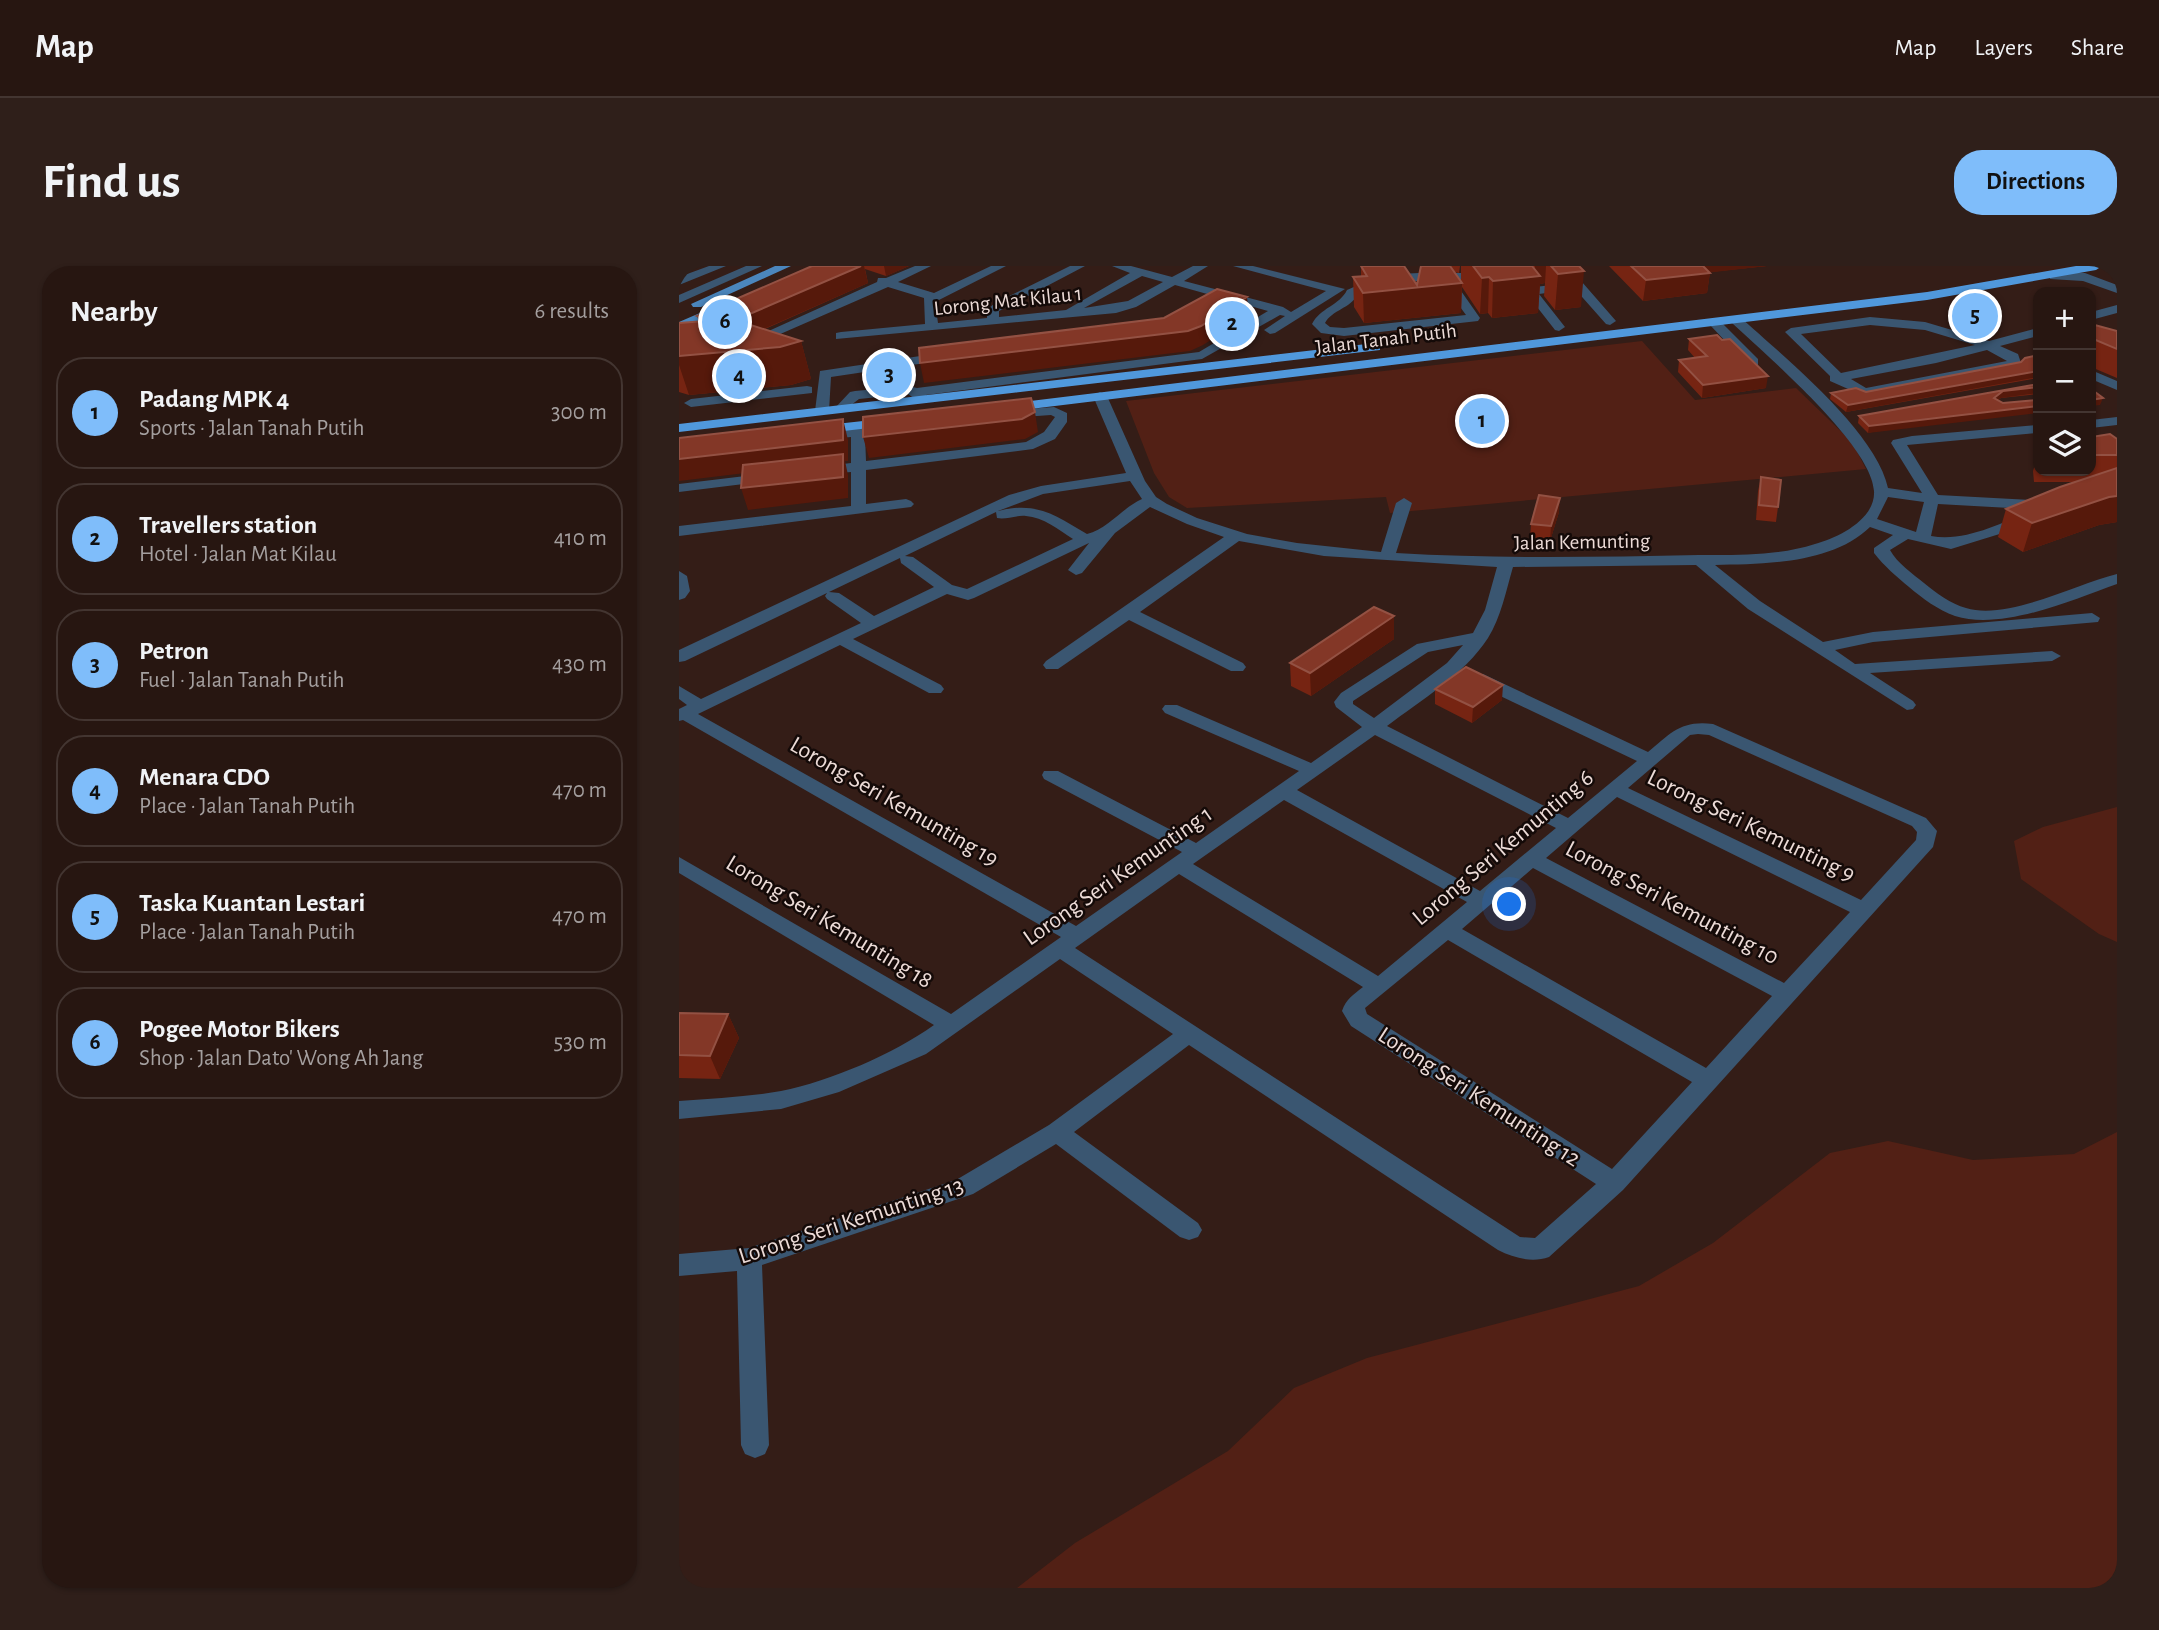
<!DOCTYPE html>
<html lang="en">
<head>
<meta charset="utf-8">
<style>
	body { margin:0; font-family:"Alegreya Sans",sans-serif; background:#2f1f1a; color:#f1f3f6 }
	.controls { position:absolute; right:21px; top:21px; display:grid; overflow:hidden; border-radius:14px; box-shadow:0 2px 5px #0004 }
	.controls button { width:63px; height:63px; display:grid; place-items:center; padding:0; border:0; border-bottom:2px solid #433531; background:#271611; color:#f1f3f6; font:35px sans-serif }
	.you { position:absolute; left:831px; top:639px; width:24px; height:24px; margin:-18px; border:5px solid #fff; border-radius:50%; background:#1a73e8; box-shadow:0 0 0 10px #1a73e833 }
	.badge { display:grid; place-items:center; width:46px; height:46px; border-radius:50%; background:#7fbdfa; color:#111; font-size:23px; font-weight:700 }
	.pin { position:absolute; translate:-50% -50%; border:4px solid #fff; box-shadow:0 2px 7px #0006 }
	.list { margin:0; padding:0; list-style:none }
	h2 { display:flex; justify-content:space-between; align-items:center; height:91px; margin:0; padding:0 28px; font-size:30px }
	h2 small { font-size:23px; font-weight:400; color:#a49f9f }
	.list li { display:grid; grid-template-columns:46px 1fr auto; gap:21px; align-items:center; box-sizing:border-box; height:112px; margin:0 14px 14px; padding:0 14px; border:2px solid #433531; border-radius:28px }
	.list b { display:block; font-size:26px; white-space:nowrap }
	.list p { margin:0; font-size:23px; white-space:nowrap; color:#a49f9f }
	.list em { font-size:23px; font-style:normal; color:#a49f9f }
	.icon { flex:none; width:38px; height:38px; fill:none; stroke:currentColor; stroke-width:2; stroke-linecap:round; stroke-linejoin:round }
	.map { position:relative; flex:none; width:1438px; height:1322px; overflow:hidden; border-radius:28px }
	header { display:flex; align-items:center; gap:42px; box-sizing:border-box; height:98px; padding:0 35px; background:#271611; border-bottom:2px solid #433531 }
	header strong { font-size:33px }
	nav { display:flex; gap:38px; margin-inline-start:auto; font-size:24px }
	.intro { display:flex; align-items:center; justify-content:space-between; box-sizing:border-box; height:168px; padding:0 42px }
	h1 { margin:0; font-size:49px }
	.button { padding:18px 32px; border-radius:28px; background:#7fbdfa; color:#111; font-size:24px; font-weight:700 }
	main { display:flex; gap:42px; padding:0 42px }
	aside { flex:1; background:#271611; border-radius:28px; box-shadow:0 2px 5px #0004 }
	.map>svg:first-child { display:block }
</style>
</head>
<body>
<header>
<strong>Map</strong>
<nav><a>Map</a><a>Layers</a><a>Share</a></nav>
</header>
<div class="intro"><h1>Find us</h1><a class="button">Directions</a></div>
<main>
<aside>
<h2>Nearby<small>6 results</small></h2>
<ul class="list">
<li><span class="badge">1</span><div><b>Padang MPK 4</b><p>Sports · Jalan Tanah Putih</p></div><em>300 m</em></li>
<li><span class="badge">2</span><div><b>Travellers station</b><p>Hotel · Jalan Mat Kilau</p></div><em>410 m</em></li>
<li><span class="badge">3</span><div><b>Petron</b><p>Fuel · Jalan Tanah Putih</p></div><em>430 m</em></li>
<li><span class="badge">4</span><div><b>Menara CDO</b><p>Place · Jalan Tanah Putih</p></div><em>470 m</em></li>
<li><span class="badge">5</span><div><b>Taska Kuantan Lestari</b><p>Place · Jalan Tanah Putih</p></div><em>470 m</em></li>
<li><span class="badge">6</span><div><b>Pogee Motor Bikers</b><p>Shop · Jalan Dato' Wong Ah Jang</p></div><em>530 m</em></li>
</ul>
</aside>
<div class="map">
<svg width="1438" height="1322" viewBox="0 0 1438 1322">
	<rect width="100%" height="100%" fill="#341d17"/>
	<!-- green -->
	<path fill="#522015" d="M963 75 1016 134 1117 122 1173 176 1187 203 711 247 707 231 508 242 490 231 475 207 447 135Z
		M1438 541V676L1420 668 1342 613 1335 575 1364 561Z
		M1438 866V1322H338L396 1277 549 1185 615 1122 688 1092 960 1020 1034 977 1151 887 1209 875 1294 894 1395 888Z"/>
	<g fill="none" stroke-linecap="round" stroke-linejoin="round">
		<!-- minor -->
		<path fill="#3a5671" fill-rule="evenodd" d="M30 0H47L0 19V11Z
			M67 0H83L0 37V29Z
			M236 0H252L219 16 255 27 312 0H327L256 36 259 57 308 52V44L316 37 391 0H406L324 43 320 45V51L387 44 451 7 433 0H452L493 11 514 0H529L505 15 604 41 612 46 647 25 554 0H574L666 23 596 67 591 68 585 64 606 50 601 49 523 93 247 129 249 133 242 137 229 128 180 133 163 146 156 142 171 126 176 125 229 120 238 122 520 86 589 45 496 19 457 41 437 47 157 73V67L162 66 246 58 245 32 209 21 74 80 69 81 63 77 198 16 199 12H207ZM463 10 484 16 449 35 405 42Z
			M826 0H838L855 21 903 16 937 55 931 59 927 58 896 23 860 28 886 61 880 65 876 64Z
			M1375 6 1406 7 1438 19V27L1404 15 1371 13V7Z
			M740 7H811L817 11 811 15H775L801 52 799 55 665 70 642 67 633 58C641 42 661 39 668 24 691 13 713 8 740 7ZM722 15H762L787 49 665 62 651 61 646 57C653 44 672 42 678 29L693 21Z
			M1438 39V47L1412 54V46Z
			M1057 50 1061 51C1104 90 1197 165 1209 222L1243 227 1212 177 1214 174 1233 170 1359 159V167L1228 179 1259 229 1352 234 1372 245 1327 266 1272 283 1229 273 1211 284C1218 297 1234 308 1245 317 1257 327 1272 338 1287 342 1328 355 1397 318 1438 308V318C1393 334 1323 365 1276 350 1259 344 1243 332 1230 321 1218 311 1205 300 1195 287V282L1214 269 1191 261C1153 298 1085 298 1036 299L1081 335 1144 376 1194 366 1413 347 1421 352 1419 356 1194 376 1156 384 1176 398 1373 385 1382 390 1373 395 1191 407 1234 435 1237 439 1234 443 1228 444 1069 343 1017 299 834 301C827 325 822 351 809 372 785 409 742 434 708 460L889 552 958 495 792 416 789 412 792 408H804L969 486C992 467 1002 454 1034 458L1247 552 1258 565 1254 581 944 924 870 991C853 997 835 992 819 984L510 779 395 866 519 957 523 964 519 971 510 974 501 971 377 878 294 928 83 999 90 1179 86 1188 76 1192 66 1188 62 1179 58 1005 0 1010V988L70 982 277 914 370 859 494 768 381 693 247 788 160 826 102 843 0 853V835C34 832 69 831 102 825 152 815 214 788 255 759L0 607V591L272 748 382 671 4 454 0 455V443L8 439 0 433V420L22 433 182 357 148 333 146 330 148 327 6 395 0 396V384L330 229 362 220 447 207 414 130 421 126 428 130 466 215 477 231 488 238 518 252 568 268 618 277 702 286 717 237 725 232 733 237 717 287C819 293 919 291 1020 289 1058 289 1099 290 1136 278 1159 272 1197 253 1195 225 1193 179 1087 89 1053 57V51ZM451 215 463 233C443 242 429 263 408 268 376 249 357 235 319 245L364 228ZM1209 231 1245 236 1237 266 1198 253ZM1259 238 1349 243 1352 245C1320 258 1286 276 1252 270ZM471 241 508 258 545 271 367 395 364 399 367 403H379L450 354 552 405H564L567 401 564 397 461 346 560 275 645 290 818 301 806 344 794 367 738 378 662 427 655 436 657 441 683 461 632 497 498 439H486L483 443 486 447 620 505 517 577 379 505H365L363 509 365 513 503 586 397 660 19 448 161 379 250 427H262L265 423 262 419 174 373 268 328 289 334 295 332 410 277 389 304 397 309 403 307 436 267ZM317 246 318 252C327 254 336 249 347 250 364 251 380 264 394 273L288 323 273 319 234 291 226 290ZM221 292 222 297 255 321 195 350 160 327 150 326ZM784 379 768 397 695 452 674 438V435L749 386ZM1019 468 1030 469 1233 560 1238 566 1237 574 1182 634 949 522 1011 469ZM696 469 877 562 801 625 618 524ZM938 531 1171 646 1105 717 867 592ZM605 534 788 636 699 710 514 598ZM854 602 1093 730 1027 802 783 663ZM500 608 684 721C674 729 667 733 663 745L672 760 917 918 856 972 841 971 396 682ZM769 674 1013 816 933 903 688 748 686 742Z
			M1191 51 1246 56 1310 75 1359 62V70L1321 80 1339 88 1342 97 1340 100 1185 130 1151 115V110L1106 66 1112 62ZM1191 59 1246 64 1296 79 1162 107 1122 68ZM1308 84 1328 95 1187 122 1172 113 1257 97Z
			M1035 52 1039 53 1079 93V99H1069L1031 59 1029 56Z
			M268 86 275 90 273 93 152 111 150 145 143 149 136 145 141 105Z
			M1412 104 1438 115V124L1412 113Z
			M128 120 133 121V127L12 141 5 137 12 133Z
			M375 141 388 147V156L376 173 354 183 187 204V238L227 233 232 235 235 238 232 241 0 270V260L172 240V206L140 209 133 205 140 201 172 197V171L141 174 136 173V167L215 159V165L186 169 187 195 347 176 365 166 376 151 372 149 329 152 324 151V145Z
			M1438 151V159L1412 162V154Z
			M91 207 98 211 96 214 0 226V218Z
			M0 305 8 310 11 325 6 332 0 334Z"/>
		<!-- major -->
		<path fill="#4b86bd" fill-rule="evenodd" d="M96 0H112L22 41H14L12 38Z
			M44 37 48 38V44L0 65V56Z"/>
		<!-- highway -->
		<path fill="#5098dc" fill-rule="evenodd" d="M1397 0H1423L1417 4 1248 34 326 146 319 142 326 138 1248 26Z
			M696 77 701 78V84L0 166V158Z
			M211 152 216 153V159L139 168 132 164 139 160Z"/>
	</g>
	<!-- wall -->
	<path fill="#762412" d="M133 0H230L207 10 186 3 189 17 86 63 122 75 132 113 112 119 10 129 0 126V57L20 55 18 50Z
		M682 0 738 19 742 0H781L780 7 775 6 782 15V0H900L902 41 876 44 865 30 866 17 861 18 859 47 813 52 809 47 801 48 783 21 782 47 685 57 675 41 674 11H682Z
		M930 0H1088L1031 6 1028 27 964 35Z
		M1412 58 1438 65V112L1412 101Z
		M1010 73 1043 74 1087 122 1023 132 999 106 1000 94 1016 92 1009 84Z
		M1359 89V112L1167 146 1151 133 1152 127 1187 126 1342 96Z
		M1359 118V128L1322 132 1319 134 1189 167 1179 157 1180 150Z
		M1412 171 1438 173V256L1420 259 1344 286 1319 271 1327 243 1395 216H1355L1354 205 1359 189V205H1412Z
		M1082 211 1099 241 1097 256 1077 254 1079 225Z
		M880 246 871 275 851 273 852 258Z
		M715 350V373L632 430 612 420 611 397Z
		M756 423 823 434 793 457 756 438Z
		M0 747 49 748 60 772 41 813 0 812Z"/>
	<!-- shaded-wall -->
	<path fill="#56190b" d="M182 0H185L189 17 64 72 59 53Z
		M205 0H230L207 10Z
		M856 0H867L866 17 861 18 859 47 813 52 814 15 856 11Z
		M1010 0H1088L1009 9Z
		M905 5 902 41 876 44 879 8Z
		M1031 7 1028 27 964 35 967 14Z
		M810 11 809 47 801 48 803 12Z
		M783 17 782 47 685 57 684 27Z
		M568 31 570 50 524 79 511 85 245 117 241 97 509 65Z
		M122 75 132 113 112 119 10 129 0 99V90Z
		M1359 105V111L1167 146 1169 139Z
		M1089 110 1087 122 1023 132 1024 119Z
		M1359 121V127L1322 132 1314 139 1315 132 1324 125Z
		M1424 132 1421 139 1412 140V134Z
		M1359 140V147L1189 167 1190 160Z
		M356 146 359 166 346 173 190 192 184 171Z
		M164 153 169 174V195H166L169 209V232L69 244 62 222 164 195 0 215V193Z
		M1438 230V256L1420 259 1344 286 1353 257 1430 231Z
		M881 232 880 246 871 275 872 260Z
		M715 350V373L632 430 631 407Z
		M824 419 823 434 793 457 794 441Z
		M49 748 60 772 41 813 31 790Z"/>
	<!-- building -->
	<path fill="#833727" stroke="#935143" stroke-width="2" d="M133 0H182L59 53 30 54 18 50Z
		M682 0H725L738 19 742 0H771L783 17 684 27 674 11 688 10Z
		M794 0H853L861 10 814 15 810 11 803 12Z
		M872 0H900L905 5 879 8Z
		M952 0H1024L1031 7 967 14Z
		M538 23 568 31 522 60 509 65 241 97 240 82 485 52Z
		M53 53 122 75 101 81 0 90V57Z
		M1412 58 1438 65V83L1412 72Z
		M1038 69 1043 74 1051 73 1089 110 1024 119 1000 94 1028 90 1010 73Z
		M1359 89V105L1169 139 1152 127 1177 122 1187 126 1342 96 1346 92Z
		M1359 118V121L1324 125 1315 132 1324 137 1359 134V140L1190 160 1180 150Z
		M1412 123 1424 132 1412 134Z
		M352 132 356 146 343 153 184 171V151Z
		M164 153V174L0 193V172Z
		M1431 168 1438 173V189H1412V171Z
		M164 188V211L62 222 64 199Z
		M1438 202V230L1430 231 1353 257 1327 243 1381 221Z
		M1082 211 1102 214 1099 241 1080 239Z
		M860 229 881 232 872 260 852 258Z
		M695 341 715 350 631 407 611 397Z
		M787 401 824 419 794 441 756 423Z
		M0 747 49 748 31 790 0 789Z"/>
	<g text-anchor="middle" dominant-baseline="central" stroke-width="5" stroke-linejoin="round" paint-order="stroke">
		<!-- far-street labels -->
		<g font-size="21" fill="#ecdbd7" stroke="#140a08">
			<text transform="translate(329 35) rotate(-6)">Lorong Mat Kilau 1</text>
			<text transform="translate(707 73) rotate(-7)">Jalan Tanah Putih</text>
			<text transform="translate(903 276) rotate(-1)">Jalan Kemunting</text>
		</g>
		<!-- street labels -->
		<g font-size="24" fill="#ecdbd7" stroke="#140a08">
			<text transform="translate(215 536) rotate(30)">Lorong Seri Kemunting 19</text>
			<text transform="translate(1072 560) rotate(26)">Lorong Seri Kemunting 9</text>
			<text transform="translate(824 582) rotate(-40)">Lorong Seri Kemunting 6</text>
			<text transform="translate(439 610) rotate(-35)">Lorong Seri Kemunting 1</text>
			<text transform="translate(993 637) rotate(28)">Lorong Seri Kemunting 10</text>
			<text transform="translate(150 656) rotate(31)">Lorong Seri Kemunting 18</text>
			<text transform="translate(800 831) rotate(33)">Lorong Seri Kemunting 12</text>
			<text transform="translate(172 955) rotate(-18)">Lorong Seri Kemunting 13</text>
		</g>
	</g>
</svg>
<div class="controls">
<button>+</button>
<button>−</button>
<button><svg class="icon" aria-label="layers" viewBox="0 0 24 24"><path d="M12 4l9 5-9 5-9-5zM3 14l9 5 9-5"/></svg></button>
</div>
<div class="you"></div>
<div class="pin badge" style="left:803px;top:155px">1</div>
<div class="pin badge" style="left:553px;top:58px">2</div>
<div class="pin badge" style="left:210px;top:109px">3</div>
<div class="pin badge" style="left:60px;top:110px">4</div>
<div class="pin badge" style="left:1296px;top:50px">5</div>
<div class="pin badge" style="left:46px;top:56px">6</div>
</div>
</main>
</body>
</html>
